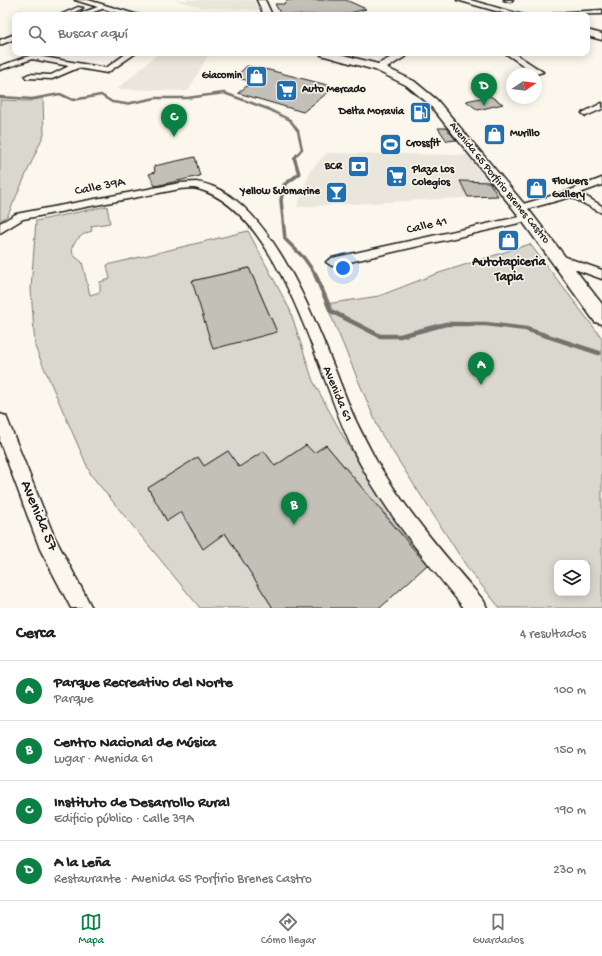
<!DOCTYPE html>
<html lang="es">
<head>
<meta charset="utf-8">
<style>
	body { margin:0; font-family:"Gochi Hand",sans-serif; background:#f6f6f6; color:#202124 }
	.controls { position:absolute; right:12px; bottom:12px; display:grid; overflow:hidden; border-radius:8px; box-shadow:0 2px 10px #0003 }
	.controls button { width:36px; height:36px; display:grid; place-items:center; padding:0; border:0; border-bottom:1px solid #e0e0e0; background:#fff; color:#202124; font:20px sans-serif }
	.compass { position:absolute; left:506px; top:68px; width:36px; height:36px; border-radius:50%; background:#fff; box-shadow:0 2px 10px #0003; rotate:77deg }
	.you { position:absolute; left:343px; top:268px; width:14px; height:14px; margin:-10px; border:3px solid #fff; border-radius:50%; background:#1a73e8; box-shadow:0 0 0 6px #1a73e833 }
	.badge { display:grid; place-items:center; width:26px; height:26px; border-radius:50%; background:#0b8043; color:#fff; font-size:13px; font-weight:700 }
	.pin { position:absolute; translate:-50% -33px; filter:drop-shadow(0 1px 2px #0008) }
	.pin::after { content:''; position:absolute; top:21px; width:14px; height:12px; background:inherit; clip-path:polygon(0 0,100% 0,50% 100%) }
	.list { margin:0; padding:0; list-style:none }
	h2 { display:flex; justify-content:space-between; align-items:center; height:52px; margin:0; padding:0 16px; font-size:17px }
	h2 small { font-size:13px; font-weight:400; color:#757577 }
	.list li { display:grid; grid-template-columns:26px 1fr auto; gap:12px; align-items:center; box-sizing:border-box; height:60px; padding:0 16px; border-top:1px solid #e0e0e0 }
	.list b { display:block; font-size:15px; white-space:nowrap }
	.list p { margin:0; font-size:13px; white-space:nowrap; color:#757577 }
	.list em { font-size:13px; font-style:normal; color:#757577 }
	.icon { flex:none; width:22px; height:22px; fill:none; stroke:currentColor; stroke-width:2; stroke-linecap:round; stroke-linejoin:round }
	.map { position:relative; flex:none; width:602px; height:608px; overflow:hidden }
	.search { position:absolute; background:#fff; box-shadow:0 2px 10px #0003; left:12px; right:12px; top:12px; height:44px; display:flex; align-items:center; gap:10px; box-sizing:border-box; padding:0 14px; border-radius:8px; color:#757577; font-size:15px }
	.sheet { height:292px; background:#fff }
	nav { display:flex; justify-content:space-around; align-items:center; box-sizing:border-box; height:56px; border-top:1px solid #e0e0e0; background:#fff; font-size:11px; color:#757577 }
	nav a { display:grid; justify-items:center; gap:2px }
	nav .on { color:#0b8043 }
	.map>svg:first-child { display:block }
</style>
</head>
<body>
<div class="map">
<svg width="602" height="608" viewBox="0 0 602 608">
	<rect width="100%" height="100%" fill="#fbf7ec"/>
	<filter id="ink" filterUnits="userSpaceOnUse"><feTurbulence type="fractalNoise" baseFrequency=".025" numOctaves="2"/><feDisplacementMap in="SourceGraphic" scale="8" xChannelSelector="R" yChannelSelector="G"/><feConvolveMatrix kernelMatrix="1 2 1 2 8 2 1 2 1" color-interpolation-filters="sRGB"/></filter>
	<g filter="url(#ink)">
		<!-- built -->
		<path fill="#eae6dc" d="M175 0H254L259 10 201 7Z
			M159 53H211L207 57 188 91 117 89Z
			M327 153 470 155 498 196 297 207 310 171Z"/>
		<!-- green -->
		<path fill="#dad7ce" stroke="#7b7a75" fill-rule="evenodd" d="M43 98 44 134 8 215 0 221V100L29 101Z
			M107 206 110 223 91 226 92 231C82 234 77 238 72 247L73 255 82 262 90 295 100 292V282L110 279 107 265 248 231 290 310 313 381 349 447 428 564 326 445 314 453 306 445 275 466 264 451 244 464 252 505 234 460 228 451 204 466 198 457 148 488 154 499 167 491 161 511 167 521 189 506 190 528 203 548 225 533 273 608H200L91 475 35 347 31 289 36 221ZM249 268 277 332 192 281Z
			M530 244 602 338V608H500L469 570 380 432 326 304 379 296 433 275ZM557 563H587V593H557Z"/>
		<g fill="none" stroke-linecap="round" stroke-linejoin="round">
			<!-- stream-far2 -->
			<path stroke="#74726e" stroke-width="2.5" d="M0 97 32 99 60 94 73 100 101 95 112 102 126 104 156 98H187L224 93 268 109 290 120 298 131 302 149 294 158 295 161"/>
			<!-- stream-far1 -->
			<path stroke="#74726e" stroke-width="3.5" d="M295 160 299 174 284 185 281 200 285 239 304 258 316 275"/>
			<!-- stream -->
			<path stroke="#74726e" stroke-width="4.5" d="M315 274 331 311 380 336H400L446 324H486L526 329 599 353"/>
		</g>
		<!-- building -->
		<path fill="#c3c0b8" stroke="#1c1c1c" d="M288 0H346L366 9 342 15H281L275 4H284Z
			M247 66 269 70 335 87 303 112 238 93 252 82 235 77Z
			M490 96 503 104 478 110 466 101Z
			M438 128H446L456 140 447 141Z
			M195 157 200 176 155 186 149 174 155 172 154 166Z
			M460 181 489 182 498 196 468 197Z
			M249 268 277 332 213 349 192 281Z
			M306 445 314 453 326 445 427 565 380 608H273L225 533 203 549 181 512 167 521 148 488 198 457 204 466 228 451 239 467 264 451 275 466Z"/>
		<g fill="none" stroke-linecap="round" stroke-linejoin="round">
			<defs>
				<path id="minor" d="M504 0H513L510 2Z
					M103 5 105 6V8L85 15H76Z
					M78 7 83 8 68 15H60Z
					M602 10V14L552 15 555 13Z
					M21 12 23 15H17Z
					M15 34V39L0 45V40Z
					M127 53H136L107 73 78 68 52 79 26 78 25 76 29 74 51 75 69 66 32 59 0 70V66L32 55 106 68Z
					M505 53H514L543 72 536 74Z
					M602 103V109L586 116 582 113Z
					M602 178V185L580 193 602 206V213L571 197 520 211 515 208 516 206 568 191Z
					M196 182C277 193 326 352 354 417 361 432 369 447 377 462 407 512 446 557 484 601L487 608H464C424 559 383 509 354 452 319 381 282 212 198 189 193 187 186 189 180 189L23 219 0 233V223L16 214 180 183Z
					M528 215 533 218 532 220 332 266 326 262 332 258Z
					M559 255 602 270V279L555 262 553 259Z
					M0 414 6 416 54 536 92 608H71L40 549 0 442Z"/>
				<path id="tertiary" d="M457 0H470L523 15H510Z"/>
				<path id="secondary" d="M75 0H88L138 15H124Z
					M257 0H265L272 15H264Z
					M587 30 602 34V40L587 36Z
					M320 53H336L378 64 399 53H411L387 68 414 81 437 100 525 205 602 304V324L595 322 515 211 429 104 406 85 375 70 321 55Z"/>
			</defs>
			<!-- minor casing -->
			<use href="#minor" stroke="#1c1c1c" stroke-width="3"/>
			<!-- tertiary casing -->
			<use href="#tertiary" stroke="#1c1c1c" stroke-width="3"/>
			<!-- secondary casing -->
			<use href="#secondary" stroke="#1c1c1c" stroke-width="3"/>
			<!-- minor -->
			<use href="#minor" fill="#fbf7ec" fill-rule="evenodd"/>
			<!-- tertiary -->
			<use href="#tertiary" fill="#fbf7ec" fill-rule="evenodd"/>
			<!-- secondary -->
			<use href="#secondary" fill="#fbf7ec" fill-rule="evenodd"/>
		</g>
	</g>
	<!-- icons -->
	<defs>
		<symbol id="shop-square" viewBox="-11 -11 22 22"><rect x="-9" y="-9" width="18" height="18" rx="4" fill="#1f6fb2" stroke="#fbf7ec"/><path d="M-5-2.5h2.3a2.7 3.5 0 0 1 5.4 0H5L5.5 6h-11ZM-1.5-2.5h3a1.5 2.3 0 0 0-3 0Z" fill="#fff"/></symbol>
		<symbol id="supermarket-square" viewBox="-11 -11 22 22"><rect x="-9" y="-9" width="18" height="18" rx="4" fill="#1f6fb2" stroke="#fbf7ec"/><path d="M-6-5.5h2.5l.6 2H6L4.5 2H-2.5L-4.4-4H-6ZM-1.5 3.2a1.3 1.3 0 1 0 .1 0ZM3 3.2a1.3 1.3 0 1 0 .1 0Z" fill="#fff"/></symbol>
		<symbol id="fuel-square" viewBox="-11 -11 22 22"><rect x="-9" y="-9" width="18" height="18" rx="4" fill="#1f6fb2" stroke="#fbf7ec"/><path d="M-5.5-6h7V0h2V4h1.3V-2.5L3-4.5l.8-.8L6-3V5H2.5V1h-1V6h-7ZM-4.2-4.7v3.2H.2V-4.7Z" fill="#fff"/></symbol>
		<symbol id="stadium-square" viewBox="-11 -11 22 22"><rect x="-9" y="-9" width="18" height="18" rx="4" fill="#1f6fb2" stroke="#fbf7ec"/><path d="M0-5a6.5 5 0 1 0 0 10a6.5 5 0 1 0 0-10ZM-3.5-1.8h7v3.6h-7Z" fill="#fff"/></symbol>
		<symbol id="bank-square" viewBox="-11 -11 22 22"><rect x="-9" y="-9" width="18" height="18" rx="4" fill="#1f6fb2" stroke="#fbf7ec"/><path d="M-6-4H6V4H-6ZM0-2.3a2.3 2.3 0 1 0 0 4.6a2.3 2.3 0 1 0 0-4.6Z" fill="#fff"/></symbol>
		<symbol id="bar-square" viewBox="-11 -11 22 22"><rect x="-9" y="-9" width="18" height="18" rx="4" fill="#1f6fb2" stroke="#fbf7ec"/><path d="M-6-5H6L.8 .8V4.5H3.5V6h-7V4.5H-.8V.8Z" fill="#fff"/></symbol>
	</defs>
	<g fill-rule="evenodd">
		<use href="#shop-square" x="244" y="64" width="25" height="25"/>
		<use href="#supermarket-square" x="274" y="78" width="25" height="25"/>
		<use href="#fuel-square" x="408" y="100" width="25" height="25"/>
		<use href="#shop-square" x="482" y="122" width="25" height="25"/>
		<use href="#stadium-square" x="378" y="132" width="25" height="25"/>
		<use href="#bank-square" x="346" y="154" width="25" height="25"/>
		<use href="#supermarket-square" x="384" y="164" width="25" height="25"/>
		<use href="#shop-square" x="524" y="176" width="25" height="25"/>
		<use href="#bar-square" x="324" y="180" width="25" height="25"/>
		<use href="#shop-square" x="496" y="228" width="25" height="25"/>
	</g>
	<g text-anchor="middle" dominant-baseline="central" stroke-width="3" stroke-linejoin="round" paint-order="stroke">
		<!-- far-poi labels -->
		<g font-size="11" font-weight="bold" fill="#1c1c1c" stroke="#fbf7ec" text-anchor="start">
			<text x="242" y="76" text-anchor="end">Giacomin</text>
			<text x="302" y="90">Auto Mercado</text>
			<text x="404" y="112" text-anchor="end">Delta Moravia</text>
			<text x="510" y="134">Murillo</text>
			<text x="406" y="144">Crossfit</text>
			<text x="342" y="167" text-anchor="end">BCR</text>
			<text x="412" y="170">Plaza Los<tspan x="412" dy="13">Colegios</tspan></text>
			<text x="552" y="182">Flowers<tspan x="552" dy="13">Gallery</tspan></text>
			<text x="320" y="192" text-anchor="end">Yellow Submarine</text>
		</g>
		<!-- far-street labels -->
		<g font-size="11" fill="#1c1c1c" stroke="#fbf7ec">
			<text transform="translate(499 183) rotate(51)">Avenida 65 Porfirio Brenes Castro</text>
		</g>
		<!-- street labels -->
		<g font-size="13" fill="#1c1c1c" stroke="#fbf7ec">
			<text transform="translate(100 187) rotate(-11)">Calle 39A</text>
			<text transform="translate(427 226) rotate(-13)">Calle 41</text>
			<text transform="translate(337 394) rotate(67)">Avenida 61</text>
		</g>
		<!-- poi labels -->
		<g font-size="13" font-weight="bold" fill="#1c1c1c" stroke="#fbf7ec">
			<text x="509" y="262">Autotapiceria<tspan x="509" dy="15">Tapia</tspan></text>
		</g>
		<!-- near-street labels -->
		<g font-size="16" fill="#1c1c1c" stroke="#fbf7ec">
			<text transform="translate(38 516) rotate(67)">Avenida 57</text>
		</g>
	</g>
</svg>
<div class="controls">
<button><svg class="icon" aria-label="layers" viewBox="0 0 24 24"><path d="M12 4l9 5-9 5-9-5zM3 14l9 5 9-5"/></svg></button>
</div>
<svg class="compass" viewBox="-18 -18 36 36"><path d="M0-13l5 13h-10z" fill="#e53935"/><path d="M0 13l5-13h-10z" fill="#757577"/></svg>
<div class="you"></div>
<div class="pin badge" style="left:481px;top:385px">A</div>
<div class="pin badge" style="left:294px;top:525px">B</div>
<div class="pin badge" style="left:174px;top:137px">C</div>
<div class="pin badge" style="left:484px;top:106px">D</div>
<div class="search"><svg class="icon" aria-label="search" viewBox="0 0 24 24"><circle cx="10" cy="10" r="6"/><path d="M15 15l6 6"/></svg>Buscar aquí</div>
</div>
<section class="sheet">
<h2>Cerca<small>4 resultados</small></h2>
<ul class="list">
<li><span class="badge">A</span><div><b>Parque Recreativo del Norte</b><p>Parque</p></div><em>100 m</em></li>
<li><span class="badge">B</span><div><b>Centro Nacional de Música</b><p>Lugar · Avenida 61</p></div><em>150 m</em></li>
<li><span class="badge">C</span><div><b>Instituto de Desarrollo Rural</b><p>Edificio público · Calle 39A</p></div><em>190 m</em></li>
<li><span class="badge">D</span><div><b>A la Leña</b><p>Restaurante · Avenida 65 Porfirio Brenes Castro</p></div><em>230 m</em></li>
</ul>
</section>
<nav>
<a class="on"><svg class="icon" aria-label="map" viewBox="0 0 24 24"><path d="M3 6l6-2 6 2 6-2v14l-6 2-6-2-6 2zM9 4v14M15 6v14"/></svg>Mapa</a>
<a><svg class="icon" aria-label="directions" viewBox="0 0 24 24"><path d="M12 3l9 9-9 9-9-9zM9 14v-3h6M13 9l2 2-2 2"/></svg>Cómo llegar</a>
<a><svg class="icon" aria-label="saved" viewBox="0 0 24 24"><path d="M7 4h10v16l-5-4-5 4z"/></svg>Guardados</a>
</nav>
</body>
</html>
